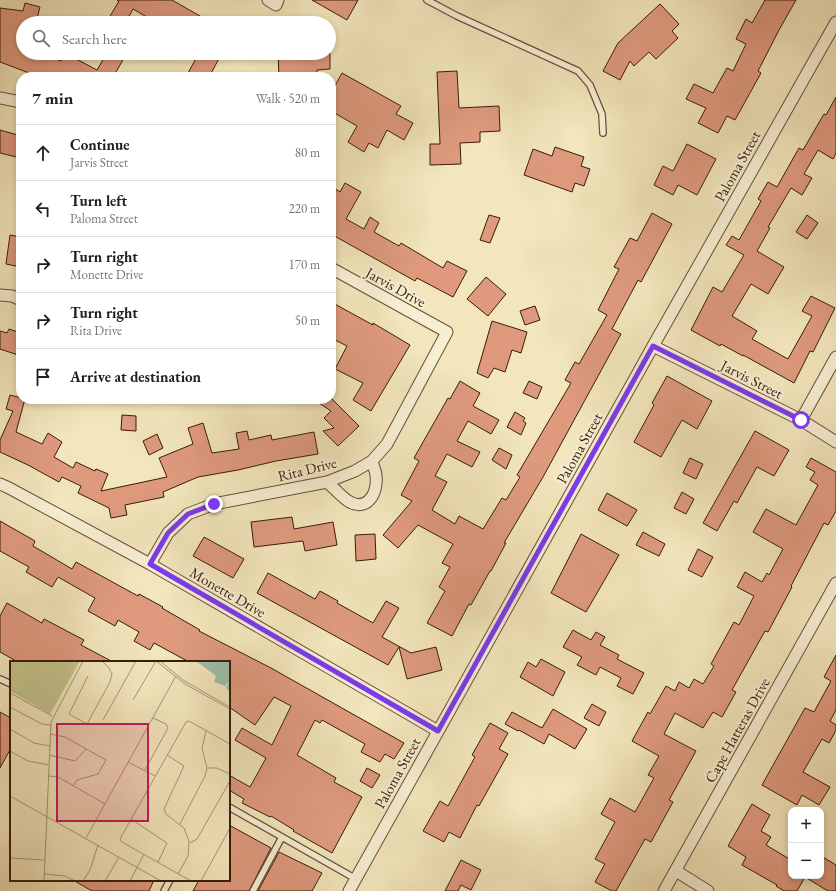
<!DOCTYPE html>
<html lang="en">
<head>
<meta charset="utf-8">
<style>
	body { margin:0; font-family:"EB Garamond",serif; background:#f6f6f6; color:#202124 }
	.controls { position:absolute; right:12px; bottom:12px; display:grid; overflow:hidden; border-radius:8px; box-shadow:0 2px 6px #0003 }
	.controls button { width:36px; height:36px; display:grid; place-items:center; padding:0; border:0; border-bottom:1px solid #e0e0e0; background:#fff; color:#202124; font:20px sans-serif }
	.stop { position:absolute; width:12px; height:12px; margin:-9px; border:3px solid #7c3aed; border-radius:50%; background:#fff }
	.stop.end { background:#7c3aed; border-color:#fff; box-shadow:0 1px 4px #0008 }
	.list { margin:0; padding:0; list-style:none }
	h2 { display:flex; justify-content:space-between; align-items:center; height:52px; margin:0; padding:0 16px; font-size:17px }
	h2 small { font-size:13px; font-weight:400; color:#757577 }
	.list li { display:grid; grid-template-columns:26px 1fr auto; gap:12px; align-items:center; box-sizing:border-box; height:56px; padding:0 16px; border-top:1px solid #e0e0e0 }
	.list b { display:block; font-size:15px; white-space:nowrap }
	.list p { margin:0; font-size:13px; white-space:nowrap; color:#757577 }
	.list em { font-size:13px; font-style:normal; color:#757577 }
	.icon { flex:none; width:22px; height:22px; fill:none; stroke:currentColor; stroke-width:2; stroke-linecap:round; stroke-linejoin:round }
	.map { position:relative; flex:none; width:836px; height:891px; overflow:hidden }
	.search { position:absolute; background:#fff; box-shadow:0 2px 6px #0003; left:16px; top:16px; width:320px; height:44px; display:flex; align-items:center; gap:10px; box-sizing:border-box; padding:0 14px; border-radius:22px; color:#757577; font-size:15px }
	.panel { position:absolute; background:#fff; box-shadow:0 2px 6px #0003; left:16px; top:72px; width:320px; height:332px; border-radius:16px }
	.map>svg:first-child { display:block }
</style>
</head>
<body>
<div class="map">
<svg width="836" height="891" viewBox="0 0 836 891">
	<rect width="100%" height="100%" fill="#f3e6bc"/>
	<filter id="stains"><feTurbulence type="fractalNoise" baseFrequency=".005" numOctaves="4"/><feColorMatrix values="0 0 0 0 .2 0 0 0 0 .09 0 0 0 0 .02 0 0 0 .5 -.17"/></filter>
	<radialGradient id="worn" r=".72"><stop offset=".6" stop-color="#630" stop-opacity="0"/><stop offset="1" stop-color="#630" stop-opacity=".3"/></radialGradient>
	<!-- building -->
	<path fill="#df9a7e" stroke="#381b0c" d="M117 0H172L212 23H157L133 9 125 23H119L109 18 119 1Z
		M312 0H358L347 20Z
		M765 0H796L779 30 758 71 761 73 735 120 727 116 718 133 698 123 706 108 686 99 694 84 713 93 727 68 733 71 746 44 736 39 746 19 752 23Z
		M25 3 40 7 36 23H23V53H41L61 61 65 53 97 70 107 53H127L113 77H40L0 62V8L23 11Z
		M660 4 679 24 672 31 678 38 656 59 649 52 634 66 630 61 620 80 603 71 618 43Z
		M199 53H222L209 77H195L188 73Z
		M278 53H330V69L317 70V77H279Z
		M457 71 459 108 499 106 500 131 480 132V142L460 143 461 164 430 165V144H440L437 72Z
		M342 73 401 106 396 114 413 123 404 140 387 130 378 148 369 143 364 152 348 142 357 126 331 111V93Z
		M836 97V153L833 159 818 150 804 174 812 178 802 195 791 188 768 227 770 228 757 251 784 267 768 294 751 284 732 316 757 331 752 339 788 359 812 316 802 311 811 296 835 308 813 352 810 351 794 383 743 355V356L721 344 720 346 691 330 713 287 722 292 744 255 726 245 732 236 739 240 761 201 758 199 768 182 777 187 799 148 803 150 824 114 826 115Z
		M0 130 21 136V158L0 153Z
		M687 144 716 159 697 195 678 185 673 195 654 185 663 166 673 171Z
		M555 147 584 157 581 166 590 169 584 186 575 183 572 192 524 175 533 149 552 156Z
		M345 183 361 192 346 219 364 229 370 217 379 223 374 232 399 246 401 243 443 268 447 261 467 271 453 297 417 278 415 281 331 234V186L340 192Z
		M652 213 672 224 641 282 638 280 612 329 621 334 543 477 504 543H506L491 571H490L471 605 469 604 452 636 427 623 445 591 439 587 450 567 442 563 453 544 418 525 398 548 383 535 412 501 401 495 419 461 414 458 448 398 450 399 460 381 480 393 473 406 499 420 491 434 468 421 457 441 480 452 472 467 447 454 435 476 447 482 432 510 455 524 459 516 483 529 502 498 506 500 520 477 517 475 571 383 565 380 575 362 579 364 607 315 598 310 619 269 614 267 630 238 637 241Z
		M489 215 500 218 490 243 480 240Z
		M807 215 818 223 807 239 796 232Z
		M10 235 21 237V267L6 264Z
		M486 277 506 294 488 316 467 299Z
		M331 302 373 325V323L410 345 371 411 353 400 363 383 335 369 347 346 331 338Z
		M535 306 540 320 525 325 520 311Z
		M492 321 527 332 521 353 512 350 505 372 494 368 488 378 477 373Z
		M9 329 21 333V356L0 349V331L7 333Z
		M667 376 712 401 697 429 682 420 661 457 634 442 654 405 652 403Z
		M529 381 542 387 537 399 523 393Z
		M10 395 25 399 16 432 42 444 48 433 62 442 54 457 73 468 76 462 95 471 96 469 108 474 101 491 167 477 159 458 193 444 188 428 203 423 212 453 239 449 236 433 247 431 249 440 271 435 272 440 314 432 318 454 276 461 238 470 198 477 163 492 164 497 125 505 127 515 111 518 109 508 78 493 81 486 62 477 59 482 28 465 0 452V440L13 411 6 409Z
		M313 399H332L359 426 338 446 323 431 334 428 324 418 331 411Z
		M515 412 525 418 523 421 526 423 521 435 507 427Z
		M122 415 136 416V431L121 430Z
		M755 431 789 450 774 476 757 467 737 503 734 501 717 531 703 523Z
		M157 434 163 448 149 455 143 441Z
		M499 448 512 455 506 469 492 460Z
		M690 458 703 464 696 479 683 473Z
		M811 458 836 472V511L828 525 824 523 791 586 792 587 768 632 765 631 732 690 736 692 722 717 713 712 703 728 675 713 664 734 696 751 669 800 673 802 651 842 645 839 616 891H612L595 882 605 864 595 859 615 822 601 814 610 798 635 812 654 778 648 775 659 756 632 741 648 712 650 714 666 686 675 691 679 682 689 688 694 679 703 684 714 666 711 664 734 622 739 625 754 596 737 587 745 572 762 582 767 573 769 575 783 549 753 532 766 509 796 525 818 485 810 480 815 472 806 467Z
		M682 492 694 499 686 514 674 508Z
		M607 493 637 510 627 526 598 510Z
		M292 517 294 529 333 522 337 545 305 551 303 541 254 547 251 522Z
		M0 521 35 541 33 546 72 569 76 562 138 596 139 594 163 607 162 608 200 630 199 631 271 668 404 743 394 759 385 754 380 762 361 752 365 744 322 720 320 723 315 720 297 755 336 778 334 782 362 797 332 853 293 831 294 830 271 816 270 817 242 803 244 799 229 790V775L250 787 266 758 235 740 242 728 272 745 291 706 274 697 255 725 229 707V662H189L154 643 150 650 134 641 139 632 118 620 115 626 88 611 95 598 58 577 52 587 26 572 29 567 0 551Z
		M643 532 665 544 659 556 636 545Z
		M375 534 376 559 356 561 355 535Z
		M581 534 619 555 586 612 551 593Z
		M204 537 244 559 233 578 193 556Z
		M698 549 713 557 702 577 688 570Z
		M268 573 315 599 320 591 338 601 337 603 373 623 386 601 399 608 382 637 411 653 436 647 442 670 407 679 399 647 388 665 257 593Z
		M7 603 42 623 44 619 84 640 81 645 113 662H18L0 652V616Z
		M573 630 591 640 596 632 605 637 600 645 619 655 617 659 644 673 633 694 617 686 621 678 600 667 596 675 577 665 582 657 563 647Z
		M836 655V710L830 721 836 725V730L829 743 822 739 803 772 830 787 819 805 802 795 797 805 762 785 805 708 814 712 831 681 824 677Z
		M541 659 565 672 553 696 520 677 528 662 536 667Z
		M592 704 606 712 599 726 584 718Z
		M553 709 587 729 575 749 549 734 544 744 519 730 518 731 505 724 512 712 542 728Z
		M0 712 11 718V748L0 768Z
		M490 723 508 733 499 749 508 754 479 806 477 805 460 838 449 832 444 842 423 831 440 801 448 806 475 757 472 755Z
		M367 768 380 775 372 788 360 781Z
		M752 804 770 815 761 831 771 837 766 845 791 860V876H821V856L836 865V891H828L805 877 797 891H784L776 886 777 885 742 865 746 857 728 846Z
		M229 825 271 848 249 891H193L199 880H229Z
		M279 852 322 873 312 891H258Z
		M461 860 481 870 471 890 461 885 458 891H445Z
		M73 880H154L149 891H92Z"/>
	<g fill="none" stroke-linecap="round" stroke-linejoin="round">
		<defs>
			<path id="service" d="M427 0 457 16 578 71 590 85 602 114 603 133
				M0 679 11 684
				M229 807 356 879
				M164 891 170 880
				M253 891 282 837"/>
			<path id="minor" d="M268 0 276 5 278 0
				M0 98 21 102
				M0 295 12 296 21 300
				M653 346 801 420 836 442
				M801 420 836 357
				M327 482C334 488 341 496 348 501 367 513 378 493 376 476 376 471 373 466 372 461
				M0 484 9 488 150 564 438 731
				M150 564 168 533 188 514 214 504 327 482 355 471 372 461 387 444 447 332 331 268
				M676 871 708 891
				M349 891 653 346 836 22
				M664 891 836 583"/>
		</defs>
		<!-- service casing -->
		<use href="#service" stroke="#674e38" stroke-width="8"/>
		<!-- minor casing -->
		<use href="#minor" stroke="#674e38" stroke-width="13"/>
		<!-- service -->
		<use href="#service" stroke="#f7efd3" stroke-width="5.5"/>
		<!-- minor -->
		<use href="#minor" stroke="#f7efd3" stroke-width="11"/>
	</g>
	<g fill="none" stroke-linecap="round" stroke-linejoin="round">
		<!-- route -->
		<path stroke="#7c3aed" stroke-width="5" d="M214 504 188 514 168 533 150 564 438 731 653 346 801 420"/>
	</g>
	<g text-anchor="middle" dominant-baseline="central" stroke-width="4" stroke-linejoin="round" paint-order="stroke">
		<!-- street labels -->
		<g font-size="15" fill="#381b0c" stroke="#f7efd3">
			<text transform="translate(737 166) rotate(-61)">Paloma Street</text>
			<text transform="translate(396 287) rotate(29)">Jarvis Drive</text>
			<text transform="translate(752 379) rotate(27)">Jarvis Street</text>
			<text transform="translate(579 448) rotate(-61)">Paloma Street</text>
			<text transform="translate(307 469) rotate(-14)">Rita Drive</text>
			<text transform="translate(228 592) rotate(30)">Monette Drive</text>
			<text transform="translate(737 730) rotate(-61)">Cape Hatteras Drive</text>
			<text transform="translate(397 773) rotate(-61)">Paloma Street</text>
		</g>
	</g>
	<!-- overview -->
	<g transform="translate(10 661)">
		<rect width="220" height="220" fill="#f3e6bc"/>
		<path d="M0 0H70L40 53 0 30Z" fill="#c3c38b"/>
		<path d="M220 0V31L216 27 219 21 215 25 204 21 206 15 186 0Z" fill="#9dc0ab"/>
		<path fill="none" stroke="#a89576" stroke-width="1" d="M146 0 175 23 220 48M150 0 173 19 220 46M78 15 59 53 77 63 100 21 102 13 99 7 92 0M0 32 42 55M123 39 146 0M0 46 32 63 41 64M93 59 126 0M0 68 24 82 40 85M40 73 55 76 96 99 88 113 67 119 63 125M0 90 18 100 39 104M39 94 65 100 76 88M157 94 174 105 154 148 156 153 174 167 179 180 178 195 168 213M118 101 145 115M197 107H207L220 113M135 109 158 67 156 63 143 57M39 115 48 116 95 143M0 135 151 220M121 158 157 182 148 201M170 163 195 115 197 107 192 87 196 70M76 177 166 15M180 182 187 178 220 120M0 197 35 199M34 213 55 215 65 220M34 220 41 61 73 0M73 220 80 209 88 184M95 220 109 196M120 220 134 193M181 220 112 181 110 178 176 61 179 60 220 83M191 220 220 167"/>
		<path fill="#c2185b" fill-opacity="0.15" stroke="#c2185b" stroke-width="2" d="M47 63H138V160H47Z"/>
		<rect width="220" height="220" fill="none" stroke="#381b0c" stroke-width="2"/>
	</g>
	<rect width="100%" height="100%" filter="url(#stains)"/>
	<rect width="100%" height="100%" fill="url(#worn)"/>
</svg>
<div class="controls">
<button>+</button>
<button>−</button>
</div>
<div class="stop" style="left:801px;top:420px"></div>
<div class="stop end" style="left:214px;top:504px"></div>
<div class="search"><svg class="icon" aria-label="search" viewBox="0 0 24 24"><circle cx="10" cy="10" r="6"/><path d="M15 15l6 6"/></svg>Search here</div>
<section class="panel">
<h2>7 min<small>Walk · 520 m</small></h2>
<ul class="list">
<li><svg class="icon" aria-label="ahead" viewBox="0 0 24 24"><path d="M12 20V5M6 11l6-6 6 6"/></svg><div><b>Continue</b><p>Jarvis Street</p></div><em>80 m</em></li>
<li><svg class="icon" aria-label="left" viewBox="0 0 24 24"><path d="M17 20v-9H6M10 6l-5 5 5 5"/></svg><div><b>Turn left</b><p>Paloma Street</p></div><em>220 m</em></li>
<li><svg class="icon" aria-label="right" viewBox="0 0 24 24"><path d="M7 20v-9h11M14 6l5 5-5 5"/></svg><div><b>Turn right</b><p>Monette Drive</p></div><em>170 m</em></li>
<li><svg class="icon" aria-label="right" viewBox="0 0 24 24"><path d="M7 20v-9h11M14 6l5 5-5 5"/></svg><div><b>Turn right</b><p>Rita Drive</p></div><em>50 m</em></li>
<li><svg class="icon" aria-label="arrive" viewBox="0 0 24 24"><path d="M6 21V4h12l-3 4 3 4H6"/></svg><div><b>Arrive at destination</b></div></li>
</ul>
</section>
</div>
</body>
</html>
